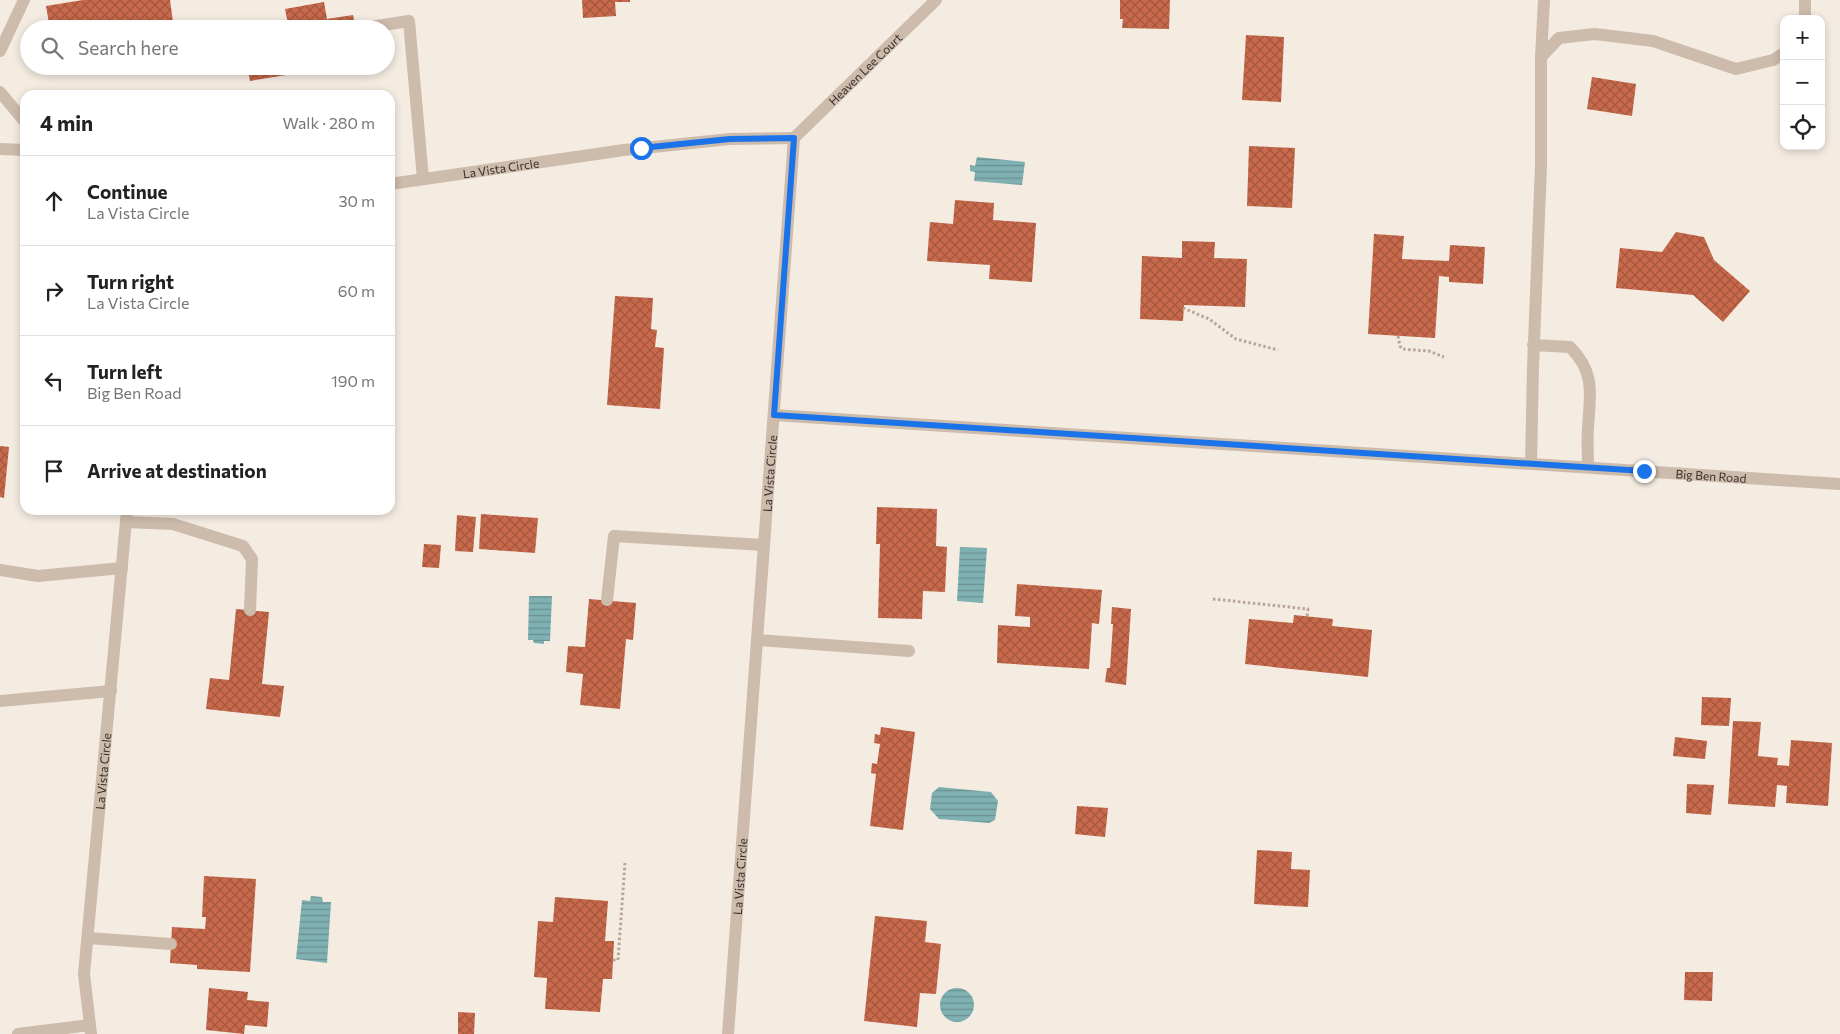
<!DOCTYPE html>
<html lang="en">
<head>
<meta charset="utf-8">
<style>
	body { margin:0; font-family:Commissioner,sans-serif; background:#f6f6f6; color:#222 }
	.controls { position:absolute; right:15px; top:15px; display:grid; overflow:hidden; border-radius:10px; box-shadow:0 2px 8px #0003 }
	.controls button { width:45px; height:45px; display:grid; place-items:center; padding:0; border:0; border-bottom:1px solid #e0e0e0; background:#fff; color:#222; font:25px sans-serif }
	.stop { position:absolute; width:15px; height:15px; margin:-11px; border:4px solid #1a73e8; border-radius:50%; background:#fff }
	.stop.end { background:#1a73e8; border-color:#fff; box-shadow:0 1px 5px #0008 }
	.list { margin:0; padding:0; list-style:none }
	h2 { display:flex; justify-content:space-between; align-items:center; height:65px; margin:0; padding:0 20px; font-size:21px }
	h2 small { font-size:16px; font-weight:400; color:#767676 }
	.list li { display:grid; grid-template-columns:32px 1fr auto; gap:15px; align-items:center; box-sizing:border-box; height:90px; padding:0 20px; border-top:1px solid #e0e0e0 }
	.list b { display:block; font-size:19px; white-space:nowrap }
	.list p { margin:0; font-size:16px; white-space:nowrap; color:#767676 }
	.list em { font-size:16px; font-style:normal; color:#767676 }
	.icon { flex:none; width:28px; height:28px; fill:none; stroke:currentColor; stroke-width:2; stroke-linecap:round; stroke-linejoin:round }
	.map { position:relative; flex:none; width:1840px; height:1034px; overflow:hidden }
	.search { position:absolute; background:#fff; box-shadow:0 2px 8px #0003; left:20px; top:20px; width:375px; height:55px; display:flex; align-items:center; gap:12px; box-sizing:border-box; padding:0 18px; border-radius:28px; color:#767676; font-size:19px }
	.panel { position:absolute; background:#fff; box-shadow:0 2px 8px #0003; left:20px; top:90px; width:375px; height:425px; border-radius:15px }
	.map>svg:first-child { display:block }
</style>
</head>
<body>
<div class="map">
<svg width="1840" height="1034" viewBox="0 0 1840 1034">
	<defs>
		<pattern id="water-rules" width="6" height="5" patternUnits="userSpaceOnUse" patternTransform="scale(1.25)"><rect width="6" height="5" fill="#7fb0b2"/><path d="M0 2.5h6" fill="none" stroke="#699091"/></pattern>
		<pattern id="building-cross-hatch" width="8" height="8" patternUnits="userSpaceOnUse" patternTransform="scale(1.25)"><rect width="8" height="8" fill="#c8694b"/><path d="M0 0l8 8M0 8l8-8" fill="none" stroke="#a4573f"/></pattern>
	</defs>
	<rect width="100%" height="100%" fill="#f4ebe1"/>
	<!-- water -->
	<path fill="url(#water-rules)" d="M977 157 1025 162 1022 185 974 181 975 172 970 171V165L975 166Z
		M960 547 987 548 983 603 957 601Z
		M529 596H552L550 641H544V644L534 643 533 640H528Z
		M939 787 991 792 998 801 995 820 989 823 939 819 930 809 932 793Z
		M311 896 322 897 323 902H331L327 963 296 959 302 900 310 901Z
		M940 1005a17 17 0 1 1 34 0a17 17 0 1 1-34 0Z"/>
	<!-- building -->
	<path fill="url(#building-cross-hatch)" d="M83 0H170L174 29H50L46 6Z
		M582 0H630V2H615L616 16 583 18Z
		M1120 0H1170L1169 29 1122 28 1123 19H1120Z
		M324 2 327 19 353 15 356 29H269L288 24 285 9Z
		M1246 35 1284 37 1281 102 1242 100Z
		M247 66H290L292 74 250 81Z
		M1592 77 1636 84 1632 116 1587 109Z
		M1249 146 1295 148 1292 208 1247 206Z
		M955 200 994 203 993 220 1036 223 1032 282 989 279 990 265 927 261 930 222 953 224Z
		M1676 232 1704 237 1714 260 1750 291 1723 322 1693 295 1616 288 1620 248 1662 252Z
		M1374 234 1404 236 1402 259 1449 261 1450 245 1485 247 1483 284 1449 282V277L1439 276 1435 338 1368 334Z
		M1182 241 1215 242 1214 258 1247 259 1245 307 1184 305 1183 321 1140 319 1142 256 1182 258Z
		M615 296 653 298 651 329 657 330 655 347 664 348 660 409 607 405Z
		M0 446 9 447 4 498 0 497Z
		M877 507 937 509 936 546 947 547 945 592 923 591 922 619 878 618 880 544H876Z
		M481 514 538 518 535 553 479 549Z
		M457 515 476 517 473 552 455 551Z
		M424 544 441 545 439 568 422 567Z
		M1017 584 1102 590 1099 624 1092 623 1089 669 997 663 998 625 1030 627V617L1015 616Z
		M589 599 636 603 633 640 626 639 620 709 580 705 583 674 566 672 568 646 585 647Z
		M1112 607 1131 609 1126 685 1105 682 1107 668H1110L1113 624H1111Z
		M236 609 269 612 262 684 284 686 280 717 206 709 210 678 229 680Z
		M1294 615 1333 619 1332 626 1372 630 1368 677 1245 664 1249 619 1293 623Z
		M1702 697 1731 698 1729 726 1701 725Z
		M1733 721 1761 722 1758 756 1778 758 1777 765 1789 766 1791 740 1832 743 1828 806 1786 803 1787 786 1777 785 1775 807 1728 804Z
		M881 727 915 732 903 830 870 826 876 774 871 773 872 763 877 764 880 744 874 743 875 734 880 735Z
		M1675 737 1707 741 1705 759 1673 756Z
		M1687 784 1714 785 1711 815 1686 813Z
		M1077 806 1108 808 1105 837 1075 834Z
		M1257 850 1292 852 1291 869 1310 870 1308 907 1254 904Z
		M204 876 256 879 250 972 197 969V965L170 963 172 927 205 929 206 917H202Z
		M555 897 608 901 605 941H614L612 979H603L600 1012 545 1009 547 978 534 977 538 921 553 922Z
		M875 916 927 921 925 942 941 944 936 994 920 993 917 1027 864 1021Z
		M1685 972H1713L1712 1001 1684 1000Z
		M209 988 248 992 247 1000 269 1002 267 1027 245 1025 244 1034 206 1030Z
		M458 1012 475 1013 474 1034H458Z"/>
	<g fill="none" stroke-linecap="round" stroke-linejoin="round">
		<!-- path -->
		<path stroke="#b9a596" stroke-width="3" stroke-dasharray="2.5 2.5" stroke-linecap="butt" d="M1183 308 1209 319 1236 339 1278 350
			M1398 336 1400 346 1402 349 1429 351 1444 357
			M1213 599 1308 609 1307 617
			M613 960H618L625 863"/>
		<!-- lane -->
		<path stroke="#cdbbac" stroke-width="12" d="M1805 19V0
			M357 29 409 21 423 179
			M0 51 24 0
			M1541 57 1544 0
			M1533 345 1570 347C1596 373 1590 395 1588 428 1587 441 1588 454 1588 467
			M1531 464 1533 368 1541 165V57L1559 38 1595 34 1653 41 1736 69 1773 60 1784 53
			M126 522 173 524 243 546 252 559 250 610
			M0 570 38 576 122 568
			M607 600 614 536 764 545
			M758 640 909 651
			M0 701 111 691
			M88 938 171 944
			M18 1034 90 1025"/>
		<!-- street -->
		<g stroke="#cdbbac" stroke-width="12">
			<path d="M0 92 25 122"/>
			<path id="s1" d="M794 138 936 0"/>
			<path d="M0 149 25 150"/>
			<path id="s2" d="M390 184 624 150 730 139 794 138"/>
			<path id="s3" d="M774 415 1840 484"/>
			<path id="s4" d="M91 1034 84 974 127 510"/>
			<path id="s5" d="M728 1034 794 138"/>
		</g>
	</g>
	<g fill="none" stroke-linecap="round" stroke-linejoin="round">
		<!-- route -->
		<path stroke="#1a73e8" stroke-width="6" d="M641 148 730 139 794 138 774 415 1644 471"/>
	</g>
	<g text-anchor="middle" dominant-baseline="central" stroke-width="4.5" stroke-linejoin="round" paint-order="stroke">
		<!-- street labels -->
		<g font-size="12" fill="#3b302b" stroke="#fbf5ee">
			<text stroke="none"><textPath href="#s1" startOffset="99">Heaven Lee Court</textPath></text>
			<text stroke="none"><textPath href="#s2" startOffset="112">La Vista Circle</textPath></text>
			<text stroke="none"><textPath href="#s5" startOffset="562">La Vista Circle</textPath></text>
			<text stroke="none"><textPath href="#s3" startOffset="939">Big Ben Road</textPath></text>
			<text stroke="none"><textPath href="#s4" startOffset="264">La Vista Circle</textPath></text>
			<text stroke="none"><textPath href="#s5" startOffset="158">La Vista Circle</textPath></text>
		</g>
	</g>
</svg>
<div class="controls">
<button>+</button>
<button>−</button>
<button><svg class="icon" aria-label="locate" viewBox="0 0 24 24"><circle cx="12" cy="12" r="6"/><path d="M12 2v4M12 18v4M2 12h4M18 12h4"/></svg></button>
</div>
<div class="stop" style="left:641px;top:148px"></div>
<div class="stop end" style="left:1644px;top:471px"></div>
<div class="search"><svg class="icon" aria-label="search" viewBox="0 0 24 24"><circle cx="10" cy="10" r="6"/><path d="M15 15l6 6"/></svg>Search here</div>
<section class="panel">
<h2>4 min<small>Walk · 280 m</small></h2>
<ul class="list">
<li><svg class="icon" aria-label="ahead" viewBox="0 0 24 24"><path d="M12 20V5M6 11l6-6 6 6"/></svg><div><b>Continue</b><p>La Vista Circle</p></div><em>30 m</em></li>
<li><svg class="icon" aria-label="right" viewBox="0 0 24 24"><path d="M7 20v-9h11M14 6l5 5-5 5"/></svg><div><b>Turn right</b><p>La Vista Circle</p></div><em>60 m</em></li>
<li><svg class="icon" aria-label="left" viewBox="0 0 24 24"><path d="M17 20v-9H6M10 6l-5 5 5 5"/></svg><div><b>Turn left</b><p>Big Ben Road</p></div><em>190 m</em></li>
<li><svg class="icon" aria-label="arrive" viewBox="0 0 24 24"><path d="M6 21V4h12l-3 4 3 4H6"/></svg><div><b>Arrive at destination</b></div></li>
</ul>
</section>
</div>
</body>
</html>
